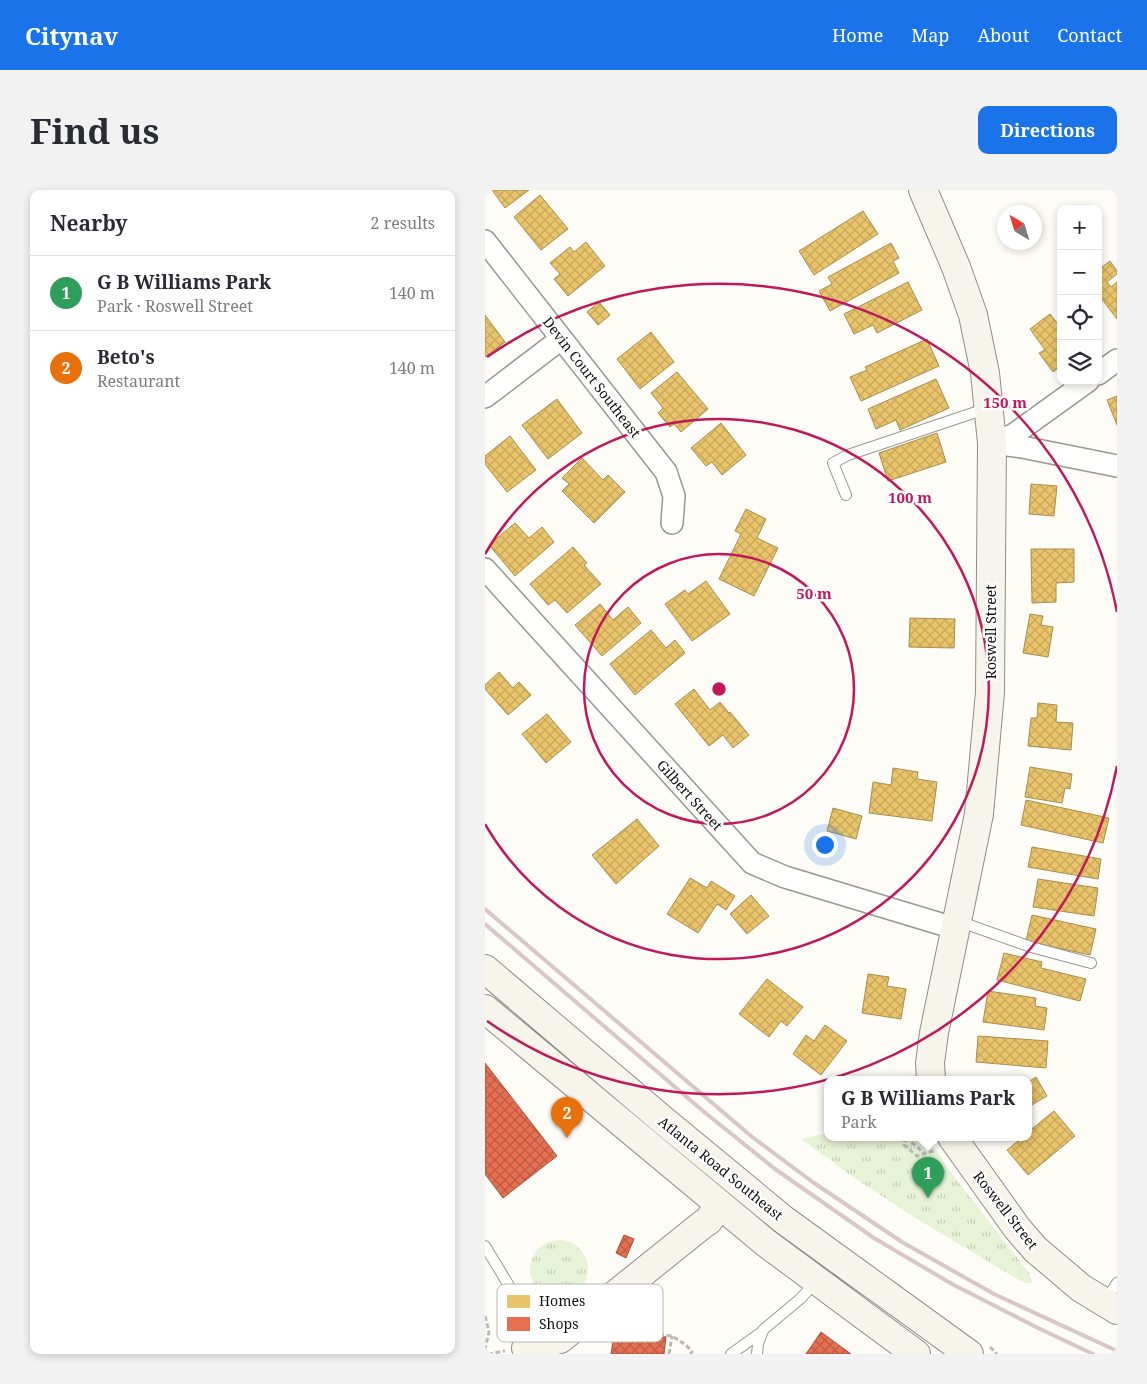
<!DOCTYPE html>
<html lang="en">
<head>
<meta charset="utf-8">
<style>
	body { margin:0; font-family:"Noto Serif",serif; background:#f2f2f3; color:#2b2b33 }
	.controls { position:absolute; right:15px; top:15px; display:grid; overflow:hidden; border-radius:10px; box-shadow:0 2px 8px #0003 }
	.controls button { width:45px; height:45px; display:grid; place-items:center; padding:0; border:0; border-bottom:1px solid #e1e1e2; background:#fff; color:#2b2b33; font:25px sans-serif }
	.compass { position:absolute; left:512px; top:15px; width:45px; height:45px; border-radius:50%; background:#fff; box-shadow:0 2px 8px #0003; rotate:322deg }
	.you { position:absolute; left:339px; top:654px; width:18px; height:18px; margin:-12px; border:4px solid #fff; border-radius:50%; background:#1a73e8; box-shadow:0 0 0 8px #1a73e833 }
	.badge { display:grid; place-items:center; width:32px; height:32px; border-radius:50%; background:#1a73e8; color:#fff; font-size:16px; font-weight:700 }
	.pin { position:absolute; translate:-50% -41px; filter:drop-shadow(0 1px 2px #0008) }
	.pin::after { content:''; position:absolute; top:26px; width:18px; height:15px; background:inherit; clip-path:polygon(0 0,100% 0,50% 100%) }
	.popup { position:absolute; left:339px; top:886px; width:208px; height:65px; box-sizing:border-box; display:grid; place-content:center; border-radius:10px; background:#fff; filter:drop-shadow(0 1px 4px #0005); font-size:16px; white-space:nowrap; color:#7c7c81 }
	.popup b { font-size:19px; color:#2b2b33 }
	.popup::after { content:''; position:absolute; left:50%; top:100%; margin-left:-10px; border:10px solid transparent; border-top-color:#fff }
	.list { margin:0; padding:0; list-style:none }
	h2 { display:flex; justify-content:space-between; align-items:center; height:65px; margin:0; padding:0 20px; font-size:21px }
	h2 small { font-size:16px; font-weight:400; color:#7c7c81 }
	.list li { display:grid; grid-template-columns:32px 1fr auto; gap:15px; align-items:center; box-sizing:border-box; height:75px; padding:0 20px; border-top:1px solid #e1e1e2 }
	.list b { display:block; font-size:19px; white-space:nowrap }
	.list p { margin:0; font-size:16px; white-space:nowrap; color:#7c7c81 }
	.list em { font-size:16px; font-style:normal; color:#7c7c81 }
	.icon { flex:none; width:28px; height:28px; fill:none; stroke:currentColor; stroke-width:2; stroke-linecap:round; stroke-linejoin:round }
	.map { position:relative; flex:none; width:632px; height:1164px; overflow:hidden; border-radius:10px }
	header { display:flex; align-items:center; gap:30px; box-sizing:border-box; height:70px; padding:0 25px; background:#1a73e8; color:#fff }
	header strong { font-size:24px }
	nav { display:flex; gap:28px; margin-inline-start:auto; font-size:18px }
	.intro { display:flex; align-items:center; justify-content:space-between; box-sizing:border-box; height:120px; padding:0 30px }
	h1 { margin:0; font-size:35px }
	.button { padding:12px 22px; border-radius:10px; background:#1a73e8; color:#fff; font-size:18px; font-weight:700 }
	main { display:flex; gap:30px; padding:0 30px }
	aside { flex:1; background:#fff; border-radius:10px; box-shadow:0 2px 8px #0003 }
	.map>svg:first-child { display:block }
</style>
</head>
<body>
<header>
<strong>Citynav</strong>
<nav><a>Home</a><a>Map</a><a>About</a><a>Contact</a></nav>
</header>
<div class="intro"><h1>Find us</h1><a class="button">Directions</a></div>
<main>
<aside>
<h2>Nearby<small>2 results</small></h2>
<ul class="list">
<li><span class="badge" style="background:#2e9e5b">1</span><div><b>G B Williams Park</b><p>Park · Roswell Street</p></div><em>140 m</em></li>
<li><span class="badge" style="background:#e8710a">2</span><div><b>Beto's</b><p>Restaurant</p></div><em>140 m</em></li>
</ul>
</aside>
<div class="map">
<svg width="632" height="1164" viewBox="0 0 632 1164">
	<defs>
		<pattern id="park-tufts" width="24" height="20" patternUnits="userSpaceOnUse" patternTransform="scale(1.25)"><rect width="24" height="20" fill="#e7f3d7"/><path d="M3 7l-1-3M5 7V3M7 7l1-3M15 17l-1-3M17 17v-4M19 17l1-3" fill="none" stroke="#c5cfb8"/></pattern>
		<pattern id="homes-cross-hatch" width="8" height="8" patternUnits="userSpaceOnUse" patternTransform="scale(1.25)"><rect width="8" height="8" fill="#e9c46a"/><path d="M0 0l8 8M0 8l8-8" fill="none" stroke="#c7a75b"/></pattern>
		<pattern id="shops-cross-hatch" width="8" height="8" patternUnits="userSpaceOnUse" patternTransform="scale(1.25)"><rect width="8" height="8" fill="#e76f51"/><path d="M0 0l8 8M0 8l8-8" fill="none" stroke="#ba5a42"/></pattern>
	</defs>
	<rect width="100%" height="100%" fill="#fdfcf7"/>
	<!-- park -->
	<path fill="url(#park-tufts)" d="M343 943V947H442L465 981 544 1083 547 1092 543 1094 534 1090 432 1029 368 987 316 949Z
		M45 1079a29 29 0 1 1 58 0a29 29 0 1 1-58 0Z"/>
	<!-- homes -->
	<path fill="url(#homes-cross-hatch)" stroke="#a88e4f" d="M7 0H44L20 18Z
		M55 5 83 39 56 60 29 27Z
		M378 21 393 44 329 85 314 61Z
		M101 52 120 76 83 106 69 89 75 84 65 73 85 57 89 62Z
		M406 53 414 68 408 71 414 83 345 121 334 101 347 94 343 87Z
		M625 71 632 81V84L622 92 626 97 632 92V129L613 104V80Z
		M423 92 437 120 392 143 388 135 369 144 359 124Z
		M114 112 125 125 113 135 102 122Z
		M565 124 576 138V176L568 182 554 163 560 160 545 139Z
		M0 125 20 152 0 167Z
		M166 142 189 172 155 199 132 169Z
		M442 149 454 176 376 211 365 187 382 180 380 177Z
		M192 182 223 219 196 242 189 234 185 237 173 223 178 218 166 203Z
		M451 189 464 218 415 240 411 230 391 239 383 219Z
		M632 206V235L622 210Z
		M72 209 97 243 63 269 37 235Z
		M236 233 261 265 237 285 227 272 221 276 206 258Z
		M452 243 461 272 403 291 394 263Z
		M25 246 51 280 22 302 0 274V266Z
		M97 268 118 290 123 285 140 302 109 333 77 301 84 294 77 288Z
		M546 294 572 296 569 326 544 324Z
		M261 319 281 329 272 348 293 358 269 406 234 389 256 344 250 341Z
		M30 333 44 348 57 337 69 352 30 386 4 355Z
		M88 357 102 373 99 375 116 394 82 423 70 410 63 415 45 394Z
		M546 359H589V392L571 393V412L547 413Z
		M221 391 245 424 207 451 180 414 200 400 203 404Z
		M115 414 128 430 143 417 156 433 117 466 90 435Z
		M545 424 558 426 556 435 568 437 563 467 538 463Z
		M425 428 470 429 469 458 424 457Z
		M166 440 181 458 190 450 200 463 150 505 125 474Z
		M14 482 28 498 34 492 46 505 23 525 0 499V495Z
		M209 499 225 520 235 512 244 523 245 522 264 545 248 558 238 545 224 556 190 514Z
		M553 513 572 515 571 532 588 533 586 560 543 556 546 528H552Z
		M62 524 86 552 61 573 37 544Z
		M545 577 587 584 585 599 580 598 577 613 540 607Z
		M408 578 433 582 432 589 452 592 447 631 384 623 388 592 406 595Z
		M541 610 624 628 618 653 536 635Z
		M348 618 377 626 371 649 342 641Z
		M152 629 174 656 131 694 107 665Z
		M547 657 616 669 613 689 543 677Z
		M205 688 222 698 226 691 250 706 241 720 232 714 213 743 182 724Z
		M553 689 613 698 609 726 548 717Z
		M266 705 284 726 262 744 245 724Z
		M547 725 611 739 605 765 541 751Z
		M519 763 557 772 556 778 601 789 595 811 512 790Z
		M383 784 404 787 402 796 421 799 416 829 377 823Z
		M282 789 318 817 302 836 296 831 284 847 254 824Z
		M503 801 551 808 550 816 562 818 559 840 498 832Z
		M340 835 362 851 336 885 308 864 321 845 329 851Z
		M493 846 563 851 561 878 491 872Z
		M551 887 562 906 543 917V892Z
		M569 921 590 946 543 985 522 960 538 947H543V942Z"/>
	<!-- shops -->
	<path fill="url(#shops-cross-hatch)" stroke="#a7533e" d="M0 873 72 966 18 1008 0 984Z
		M139 1045 149 1049 141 1068 131 1063Z
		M130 1139 181 1147 179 1164H126Z
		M336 1142 366 1164H321Z"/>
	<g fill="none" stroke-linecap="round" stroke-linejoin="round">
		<defs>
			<path id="lane" d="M361 305 348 273 363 265 503 218
				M473 731 546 757 606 773
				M0 1056 23 1094 41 1156
				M620 1111 632 1093
				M246 1164 278 1141
				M272 1164 273 1154 278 1140 315 1109 331 1092"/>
			<path id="street" d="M0 51 181 282 189 306 187 333
				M613 184 632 170
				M0 207 76 149
				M508 252 528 245 603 191
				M507 253 537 257 632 276
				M0 379 267 673 300 687 469 738"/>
			<path id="secondary" d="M438 0 471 77 488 125 500 183 507 253 505 502 494 624 449 843 445 873 446 889
				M0 779 179 931 299 1030 484 1164
				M0 819 281 1053 431 1164
				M467 947 532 1038 550 1059 596 1098 632 1120
				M41 1158 75 1149 217 1035 224 1030 233 1015"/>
		</defs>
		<!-- lane casing -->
		<use href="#lane" stroke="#979795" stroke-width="12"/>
		<!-- street casing -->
		<use href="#street" stroke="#979795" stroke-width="24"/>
		<!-- secondary casing -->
		<use href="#secondary" stroke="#8e8d8b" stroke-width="30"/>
		<!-- path -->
		<path stroke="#b9b9b8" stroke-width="3" stroke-dasharray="5 2.5" stroke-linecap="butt" d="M420 947 419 955 432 966 451 960
			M421 947 440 964
			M145 1121 161 1136 176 1145 187 1146 201 1155 207 1162 205 1164
			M0 1126 4 1142 0 1159
			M505 1157 512 1164
			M3 1164 20 1161
			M184 1164 187 1146"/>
		<!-- lane -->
		<use href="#lane" stroke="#fffffe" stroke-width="10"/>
		<!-- street -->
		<use href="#street" stroke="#fffffe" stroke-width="21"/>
		<!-- secondary -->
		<use href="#secondary" stroke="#f6f4eb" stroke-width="28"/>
		<!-- rail -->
		<path stroke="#d9c6c7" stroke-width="4" d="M0 719 266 946 329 993 417 1052 509 1104 632 1161
			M0 734 218 921 290 979 389 1048 467 1094 551 1137 608 1164"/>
	</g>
	<!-- distance rings -->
	<g fill="none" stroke="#c2185b" stroke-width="2.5">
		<circle cx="234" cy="499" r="135"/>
		<path d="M0 364A270 270 0 1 1 0 634"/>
		<path d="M632 576A405 405 0 0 1 2 831M2 167A405 405 0 0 1 632 422"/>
	</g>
	<g text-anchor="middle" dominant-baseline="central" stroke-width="5" stroke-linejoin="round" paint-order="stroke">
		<!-- street labels -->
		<g font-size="14" fill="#111" stroke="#fff">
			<text transform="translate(107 187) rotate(52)">Devin Court Southeast</text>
			<text transform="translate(505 442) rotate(-90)">Roswell Street</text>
			<text transform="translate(205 605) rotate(48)">Gilbert Street</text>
			<text transform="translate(236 978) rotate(39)">Atlanta Road Southeast</text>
			<text transform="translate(521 1020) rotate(52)">Roswell Street</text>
		</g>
	</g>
	<!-- legend -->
	<rect x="12" y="1094" width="166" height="58" rx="8" fill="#fff" stroke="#b8b8b8" stroke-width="1"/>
	<rect x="22" y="1105" width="23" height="13" fill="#e9c46a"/>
	<rect x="22" y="1127" width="23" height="14" fill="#e76f51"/>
	<g font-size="14" fill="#111">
		<text x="54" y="1116">Homes</text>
		<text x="54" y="1139">Shops</text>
	</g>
	<circle cx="234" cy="499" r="8" fill="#c2185b" stroke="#fff" stroke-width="2.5"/>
	<g font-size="15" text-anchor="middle" font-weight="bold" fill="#c2185b" stroke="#fff" stroke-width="5" stroke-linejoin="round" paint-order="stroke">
		<text x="520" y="218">150 m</text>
		<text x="425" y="313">100 m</text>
		<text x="329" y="409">50 m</text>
	</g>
</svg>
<div class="controls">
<button>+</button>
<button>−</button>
<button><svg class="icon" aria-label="locate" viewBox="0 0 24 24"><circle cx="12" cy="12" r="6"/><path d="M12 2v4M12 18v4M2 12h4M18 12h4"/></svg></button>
<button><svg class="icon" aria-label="layers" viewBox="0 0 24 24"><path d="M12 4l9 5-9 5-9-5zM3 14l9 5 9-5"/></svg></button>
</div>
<svg class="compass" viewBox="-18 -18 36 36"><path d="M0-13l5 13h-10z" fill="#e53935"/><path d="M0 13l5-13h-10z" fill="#7c7c81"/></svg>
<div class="you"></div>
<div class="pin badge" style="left:443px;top:1008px;background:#2e9e5b">1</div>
<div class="popup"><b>G B Williams Park</b>Park</div>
<div class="pin badge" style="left:82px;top:948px;background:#e8710a">2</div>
</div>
</main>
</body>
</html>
